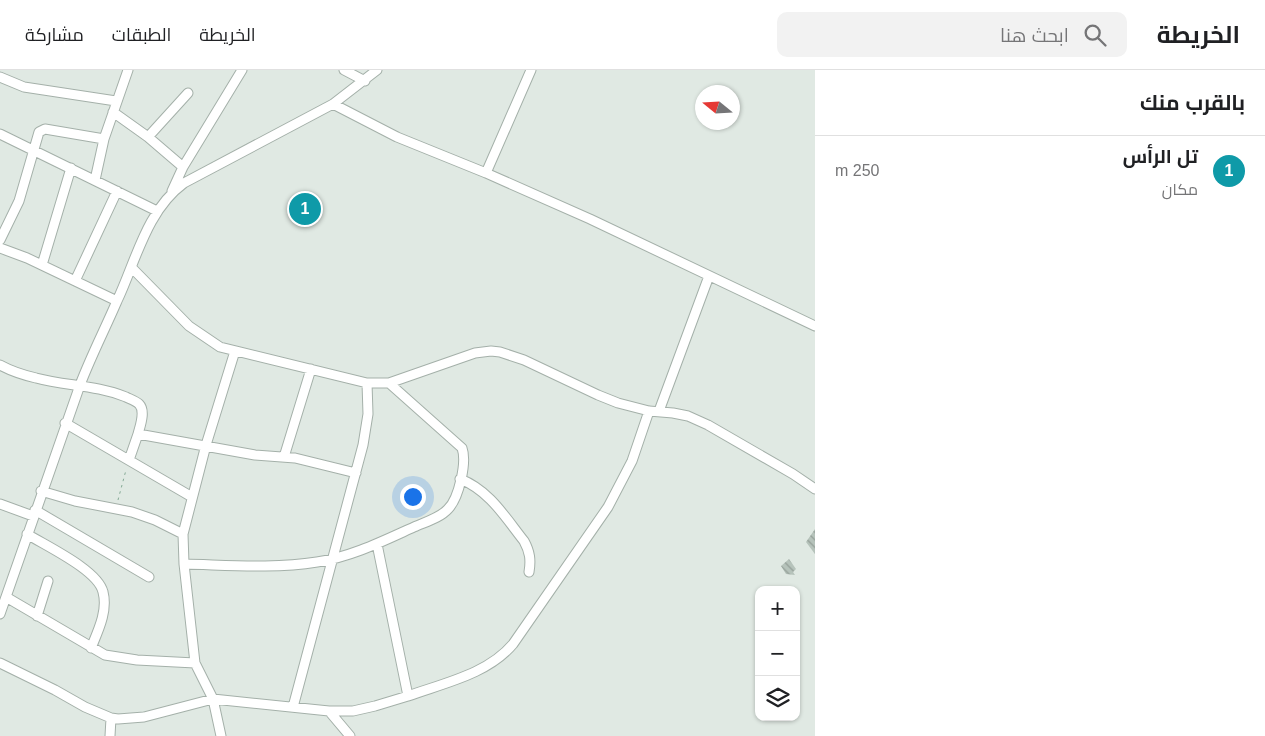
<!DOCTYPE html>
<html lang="ar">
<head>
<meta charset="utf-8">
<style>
	body { margin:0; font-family:Helvetica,Cairo,sans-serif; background:#f2f2f2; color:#202124; direction:rtl }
	.controls { position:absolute; right:15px; bottom:15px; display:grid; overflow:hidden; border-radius:10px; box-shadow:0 1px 4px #0004 }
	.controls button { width:45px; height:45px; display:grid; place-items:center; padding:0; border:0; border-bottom:1px solid #e0e0e0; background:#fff; color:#202124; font:25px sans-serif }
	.compass { position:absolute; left:695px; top:15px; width:45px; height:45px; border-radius:50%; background:#fff; box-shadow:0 1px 4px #0004; rotate:288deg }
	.you { position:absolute; left:412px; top:426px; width:18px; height:18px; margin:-12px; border:4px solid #fff; border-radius:50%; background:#1a73e8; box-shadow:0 0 0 8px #1a73e833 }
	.badge { display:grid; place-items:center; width:32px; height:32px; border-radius:50%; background:#e16a66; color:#fff; font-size:16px; font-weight:700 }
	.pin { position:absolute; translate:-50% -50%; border:2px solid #fff; box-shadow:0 1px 5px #0006 }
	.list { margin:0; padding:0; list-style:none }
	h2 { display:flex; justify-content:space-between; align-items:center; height:65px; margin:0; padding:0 20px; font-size:21px }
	h2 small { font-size:16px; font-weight:400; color:#757577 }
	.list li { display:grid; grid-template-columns:32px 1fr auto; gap:15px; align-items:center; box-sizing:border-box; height:70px; padding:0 20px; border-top:1px solid #e0e0e0 }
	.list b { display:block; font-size:19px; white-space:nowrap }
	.list p { margin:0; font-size:16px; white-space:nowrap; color:#757577 }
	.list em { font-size:16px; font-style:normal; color:#757577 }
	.icon { flex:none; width:28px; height:28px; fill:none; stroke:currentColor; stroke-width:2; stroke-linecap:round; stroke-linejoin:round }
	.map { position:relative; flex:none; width:815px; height:666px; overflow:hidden; direction:ltr }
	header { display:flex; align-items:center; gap:30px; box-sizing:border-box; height:70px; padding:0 25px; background:#fff; border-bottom:1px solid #e0e0e0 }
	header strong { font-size:24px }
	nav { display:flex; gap:28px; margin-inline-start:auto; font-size:18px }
	.search { width:350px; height:45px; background:#f2f2f2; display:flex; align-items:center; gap:12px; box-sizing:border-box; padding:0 18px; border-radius:10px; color:#757577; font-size:19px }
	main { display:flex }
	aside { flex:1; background:#fff }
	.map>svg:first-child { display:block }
</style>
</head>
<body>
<header>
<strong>الخريطة</strong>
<div class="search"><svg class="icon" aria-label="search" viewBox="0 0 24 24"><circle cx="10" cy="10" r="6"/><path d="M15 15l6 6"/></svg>ابحث هنا</div>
<nav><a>الخريطة</a><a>الطبقات</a><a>مشاركة</a></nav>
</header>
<main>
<aside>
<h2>بالقرب منك<small></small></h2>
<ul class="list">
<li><span class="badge" style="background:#0f9aa8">1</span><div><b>تل الرأس</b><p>مكان</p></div><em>250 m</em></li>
</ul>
</aside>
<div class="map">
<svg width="815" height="666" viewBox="0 0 815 666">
	<defs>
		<pattern id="building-back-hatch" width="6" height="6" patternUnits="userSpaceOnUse" patternTransform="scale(1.25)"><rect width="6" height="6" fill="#b6c3bb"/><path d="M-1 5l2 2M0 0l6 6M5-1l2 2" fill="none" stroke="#949f98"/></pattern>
	</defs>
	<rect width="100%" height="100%" fill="#e0e9e3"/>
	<!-- building -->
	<path fill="url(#building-back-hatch)" d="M815 459V484L806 472Z
		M789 489 796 499 793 502 795 505 786 504 781 496Z"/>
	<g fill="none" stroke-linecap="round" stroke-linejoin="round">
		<defs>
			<path id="minor" d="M344 0 365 11
				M0 7 24 17 116 31
				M333 34 397 67 486 103 590 149 815 256
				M113 42 148 67 183 97
				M0 64 157 141
				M148 67 188 23
				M486 103 531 0
				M95 110 104 69 128 0
				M172 121 183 97 242 0
				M0 170 19 131 39 62 45 59 104 69
				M0 178 27 188 117 231
				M42 195 71 98
				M132 198 189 256 220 277 367 313H389L475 283 491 281 500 282 524 290 598 325 618 333 649 341 673 343 688 346 708 355 793 404 815 419
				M75 211 117 121
				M0 295C11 301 23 305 36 308 66 316 96 315 126 327 130 329 136 331 139 334 146 341 140 356 138 364L255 385 295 388 356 403
				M659 341 709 206
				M65 353 192 427
				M284 387 311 299
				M129 390 138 364
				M460 409C489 420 505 447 524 471 530 482 531 490 529 502
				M41 421 75 431 132 442 155 450 183 464
				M0 434 33 446
				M35 440 149 507
				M27 464C46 476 98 500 103 522 108 541 98 561 91 578
				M184 494C228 495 274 499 317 492 351 487 383 471 414 457 425 452 440 448 448 439 459 428 467 392 462 378L389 313
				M6 527 105 585 137 590 195 593
				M0 544 80 315C91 286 105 259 117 231 136 191 146 141 184 113L333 34 377 0
				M37 546 48 511
				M0 593 55 620 85 637 111 648 118 649 144 647 213 629 329 641H353L375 636 408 626 377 474
				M408 626C444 613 488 604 513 574L608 437 632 391 649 341
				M293 637 363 375 368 344 367 313
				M329 641 350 666
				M110 666 111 648
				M221 666 213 629 195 593 184 494 183 464 206 375 235 281"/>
		</defs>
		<!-- minor casing -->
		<use href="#minor" stroke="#a4b0a9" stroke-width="11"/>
		<!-- path -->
		<path stroke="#84a995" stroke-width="1" stroke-dasharray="2.5 4" stroke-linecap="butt" d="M118 430 126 400"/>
		<!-- minor -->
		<use href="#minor" stroke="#fff" stroke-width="9"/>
	</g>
</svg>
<div class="controls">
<button>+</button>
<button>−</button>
<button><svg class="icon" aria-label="layers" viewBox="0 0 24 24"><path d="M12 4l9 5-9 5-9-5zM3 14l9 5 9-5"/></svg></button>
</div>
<svg class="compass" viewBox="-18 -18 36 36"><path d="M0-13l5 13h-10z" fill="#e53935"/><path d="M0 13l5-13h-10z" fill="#757577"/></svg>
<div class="you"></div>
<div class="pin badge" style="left:305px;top:139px;background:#0f9aa8">1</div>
</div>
</main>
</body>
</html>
